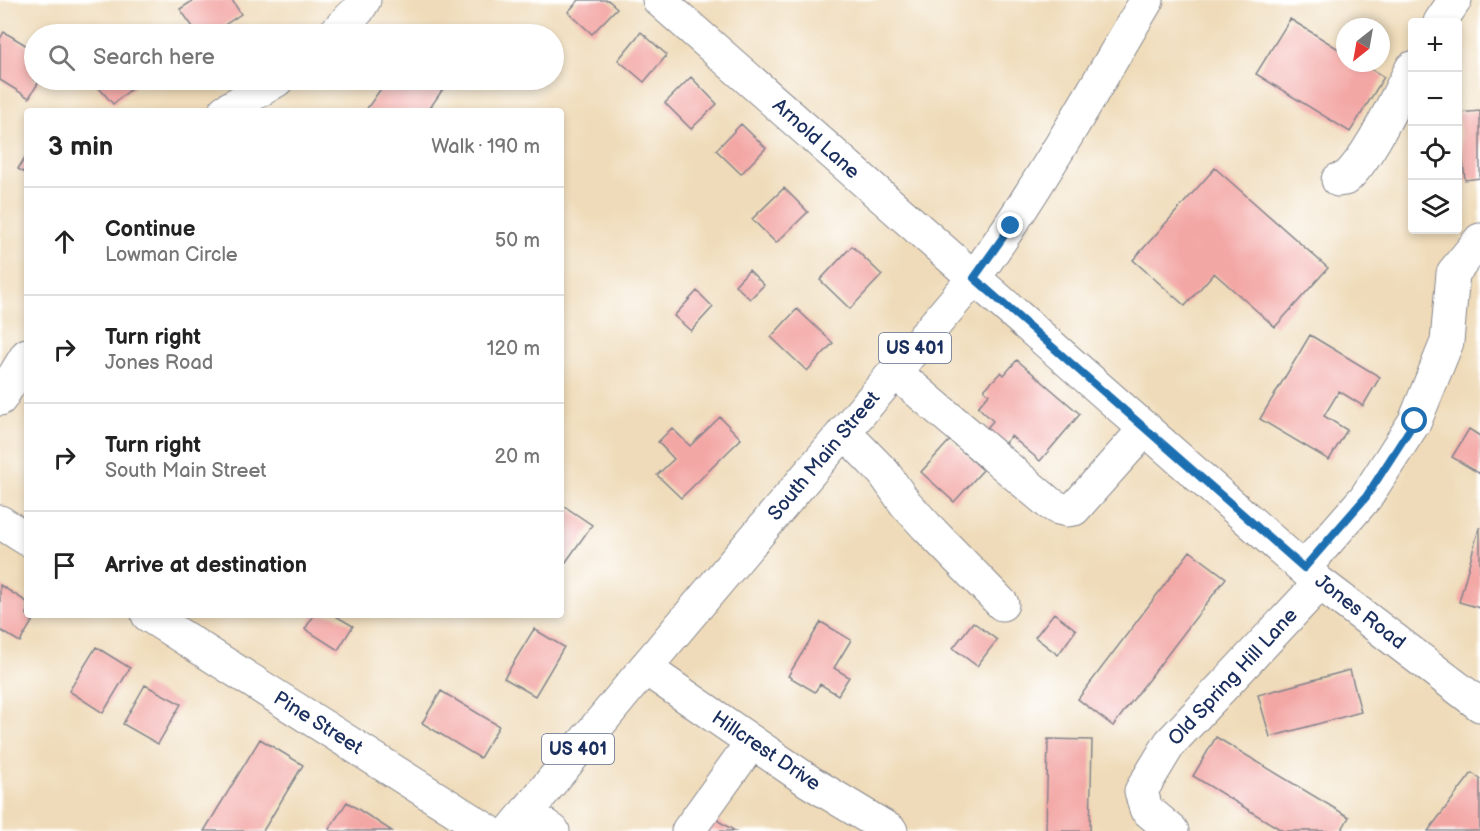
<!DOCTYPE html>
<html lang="en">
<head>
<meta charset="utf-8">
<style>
	body { margin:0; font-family:"Balsamiq Sans",sans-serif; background:#f2f2f2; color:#222 }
	.controls { position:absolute; right:18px; top:18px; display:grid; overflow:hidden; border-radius:6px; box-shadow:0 3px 9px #0003 }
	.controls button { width:54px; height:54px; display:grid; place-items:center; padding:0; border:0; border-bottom:2px solid #e0e0e0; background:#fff; color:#222; font:30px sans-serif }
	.compass { position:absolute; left:1336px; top:18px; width:54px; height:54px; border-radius:50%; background:#fff; box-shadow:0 3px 9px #0003; rotate:211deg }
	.stop { position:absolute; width:18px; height:18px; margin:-14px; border:4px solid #1f6fb2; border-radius:50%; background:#fff }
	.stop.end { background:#1f6fb2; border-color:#fff; box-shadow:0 2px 6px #0008 }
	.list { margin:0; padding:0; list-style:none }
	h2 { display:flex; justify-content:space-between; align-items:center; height:78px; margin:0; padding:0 24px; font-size:26px }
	h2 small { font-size:20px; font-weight:400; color:#767676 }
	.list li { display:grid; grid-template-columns:39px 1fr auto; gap:18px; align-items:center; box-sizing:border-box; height:108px; padding:0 24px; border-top:2px solid #e0e0e0 }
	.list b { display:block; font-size:22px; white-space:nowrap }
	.list p { margin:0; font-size:20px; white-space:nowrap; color:#767676 }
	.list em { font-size:20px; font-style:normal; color:#767676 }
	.icon { flex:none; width:33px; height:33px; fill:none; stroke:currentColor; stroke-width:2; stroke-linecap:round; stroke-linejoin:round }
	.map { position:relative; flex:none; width:1480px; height:831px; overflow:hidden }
	.search { position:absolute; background:#fff; box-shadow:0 3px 9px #0003; left:24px; top:24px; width:540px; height:66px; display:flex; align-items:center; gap:15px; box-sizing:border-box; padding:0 21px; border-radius:33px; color:#767676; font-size:22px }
	.panel { position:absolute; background:#fff; box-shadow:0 3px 9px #0003; left:24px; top:108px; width:540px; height:510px; border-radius:6px }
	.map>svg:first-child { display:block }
</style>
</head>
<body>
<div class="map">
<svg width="1480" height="831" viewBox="0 0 1480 831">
	<rect width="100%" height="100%" fill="#fff"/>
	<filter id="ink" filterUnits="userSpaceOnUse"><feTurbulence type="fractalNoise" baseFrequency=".0167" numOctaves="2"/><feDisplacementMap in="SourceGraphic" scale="12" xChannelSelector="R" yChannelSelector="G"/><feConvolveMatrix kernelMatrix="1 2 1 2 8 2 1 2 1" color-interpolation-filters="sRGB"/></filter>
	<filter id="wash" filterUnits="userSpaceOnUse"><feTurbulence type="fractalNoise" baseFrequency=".008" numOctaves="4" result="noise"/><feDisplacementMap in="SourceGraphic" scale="24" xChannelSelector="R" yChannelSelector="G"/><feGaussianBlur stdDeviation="1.35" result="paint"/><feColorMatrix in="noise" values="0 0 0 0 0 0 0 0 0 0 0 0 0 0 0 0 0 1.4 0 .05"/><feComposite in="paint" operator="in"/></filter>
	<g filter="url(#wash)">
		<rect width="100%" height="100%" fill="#efdbb9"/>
		<g id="blocks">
			<!-- building -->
			<path fill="#f3a7a5" d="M194 0H232L241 14 211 34H198L180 9Z
				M579 0H608L617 8 592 34 568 12Z
				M1290 19 1345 53V63H1361L1384 77 1350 132 1256 74Z
				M4 32 34 50V80H40L29 98 0 80V39Z
				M641 32 667 55 644 82 618 60Z
				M691 77 717 104 691 129 665 103Z
				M92 80H142L113 104Z
				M387 80H435L445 86 428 111H367L366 110Z
				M1480 111V178L1465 180 1458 113Z
				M741 124 766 148 741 174 716 150Z
				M27 154V174L18 169Z
				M1215 168 1328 268 1275 327 1214 273 1185 306 1133 260Z
				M784 188 808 212 776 243 752 219Z
				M852 246 882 275 850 309 820 280Z
				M749 270 764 285 750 299 735 285Z
				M697 291 713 307 691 331 674 316Z
				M797 309 833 343 807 371 771 337Z
				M1310 335 1380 377 1363 406 1339 391 1324 416 1347 430 1329 460 1260 419Z
				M1017 360 1080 414 1040 461 1011 436 998 451 980 436 993 421 978 407 989 394 984 390 1001 372 1004 375Z
				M720 417 741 439 681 498 657 475 674 459 658 442 672 428 690 446Z
				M1469 429 1480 436V474L1452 457Z
				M950 440 983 470 954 502 921 472Z
				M561 504 592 525 561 569Z
				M1479 528H1480V608L1459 602Z
				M1190 551 1226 578 1113 726 1078 699Z
				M0 585 27 602V615H36L20 642 0 630Z
				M1054 613 1076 630 1058 655 1035 637Z
				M314 615H334L353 626 338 650 305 629Z
				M821 622 851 640 834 668 849 677 838 695 820 684 815 692 788 676Z
				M973 622 997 640 977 666 953 648Z
				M534 629 564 647 535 696 504 678Z
				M96 647 130 668 103 713 69 691Z
				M1350 670 1361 712 1270 737 1258 695Z
				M145 685 181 704 158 744 123 724Z
				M441 691 499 726 480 758 422 723Z
				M1216 737 1349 817 1341 831H1283L1193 776Z
				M260 739 303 765 263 831H204Z
				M1048 739 1092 740 1090 831H1046Z
				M1472 773 1480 779V831H1428Z
				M347 802 392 831H332L329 829Z
				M710 816 735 831H701Z"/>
		</g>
	</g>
	<g filter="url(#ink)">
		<use href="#blocks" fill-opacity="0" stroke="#85858c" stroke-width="1.5"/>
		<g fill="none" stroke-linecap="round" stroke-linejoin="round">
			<defs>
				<path id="minor" d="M659 0 1320 583 1480 705
					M1440 22 1455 0
					M334 34 358 10 364 0
					M225 111 277 80
					M1338 180 1345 179C1371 156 1395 99 1412 68
					M895 372 1049 503 1058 508 1067 510 1074 509 1146 428
					M0 399 27 355
					M844 432 884 473 905 503 927 527 1002 604
					M0 522 27 539
					M1304 568 1366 497 1415 421 1447 342 1453 273 1480 240
					M148 615 488 831
					M645 668 810 782 891 831
					M526 812 553 831
					M688 831 752 742
					M1172 831 1146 809 1141 791 1170 743 1320 583"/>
				<path id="major" d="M511 831 645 668 974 278C1038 189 1091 94 1147 0"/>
			</defs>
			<!-- minor casing -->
			<use href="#minor" stroke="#85858c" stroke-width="35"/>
			<!-- major casing -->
			<use href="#major" stroke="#85858c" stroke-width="35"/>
			<!-- minor -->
			<use href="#minor" stroke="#fff" stroke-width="33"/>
			<!-- major -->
			<use href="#major" stroke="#fff" stroke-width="33"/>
		</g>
	</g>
	<g fill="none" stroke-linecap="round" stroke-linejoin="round" filter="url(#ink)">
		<!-- route -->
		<path stroke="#1f6fb2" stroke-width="8" d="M1011 226 974 278 1304 568 1366 497 1415 421"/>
	</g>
	<g text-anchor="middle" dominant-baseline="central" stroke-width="4.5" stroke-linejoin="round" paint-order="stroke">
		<!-- shield labels -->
		<g fill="#fff" stroke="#5f6d8e" stroke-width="1.5">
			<rect x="879" y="333" width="72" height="30" rx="4.5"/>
			<rect x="542" y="734" width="72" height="30" rx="4.5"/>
		</g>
		<g font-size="18" font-weight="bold" fill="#1b2f5e">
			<text x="915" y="348">US 401</text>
			<text x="578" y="749">US 401</text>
		</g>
		<!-- street labels -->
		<g font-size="20" fill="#1b2f5e" stroke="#fff">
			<text transform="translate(816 139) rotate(42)">Arnold Lane</text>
			<text transform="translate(824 456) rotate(-50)">South Main Street</text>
			<text transform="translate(1360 612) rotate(38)">Jones Road</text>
			<text transform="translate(1233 677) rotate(-47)">Old Spring Hill Lane</text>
			<text transform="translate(318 723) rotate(32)">Pine Street</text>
			<text transform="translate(766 751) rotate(34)">Hillcrest Drive</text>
		</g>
	</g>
</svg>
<div class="controls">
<button>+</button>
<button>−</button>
<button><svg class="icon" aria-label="locate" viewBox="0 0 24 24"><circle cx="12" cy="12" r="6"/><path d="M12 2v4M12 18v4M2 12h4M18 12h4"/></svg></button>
<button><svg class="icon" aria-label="layers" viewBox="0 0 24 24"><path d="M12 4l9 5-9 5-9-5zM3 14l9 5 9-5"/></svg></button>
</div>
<svg class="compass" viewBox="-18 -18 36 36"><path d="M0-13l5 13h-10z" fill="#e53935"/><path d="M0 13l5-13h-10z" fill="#767676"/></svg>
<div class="stop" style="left:1415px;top:421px"></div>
<div class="stop end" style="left:1011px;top:226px"></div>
<div class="search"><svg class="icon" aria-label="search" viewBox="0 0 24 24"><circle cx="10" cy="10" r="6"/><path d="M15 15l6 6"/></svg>Search here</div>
<section class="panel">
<h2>3 min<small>Walk · 190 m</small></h2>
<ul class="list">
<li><svg class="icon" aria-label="ahead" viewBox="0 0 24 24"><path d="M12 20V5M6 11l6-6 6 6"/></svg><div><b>Continue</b><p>Lowman Circle</p></div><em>50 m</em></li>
<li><svg class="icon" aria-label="right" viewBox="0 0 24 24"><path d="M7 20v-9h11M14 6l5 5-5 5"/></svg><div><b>Turn right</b><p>Jones Road</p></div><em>120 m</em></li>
<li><svg class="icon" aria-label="right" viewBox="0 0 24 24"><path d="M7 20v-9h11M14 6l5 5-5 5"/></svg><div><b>Turn right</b><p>South Main Street</p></div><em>20 m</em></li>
<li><svg class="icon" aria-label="arrive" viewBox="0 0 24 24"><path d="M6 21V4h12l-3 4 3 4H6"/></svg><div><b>Arrive at destination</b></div></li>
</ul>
</section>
</div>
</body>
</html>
